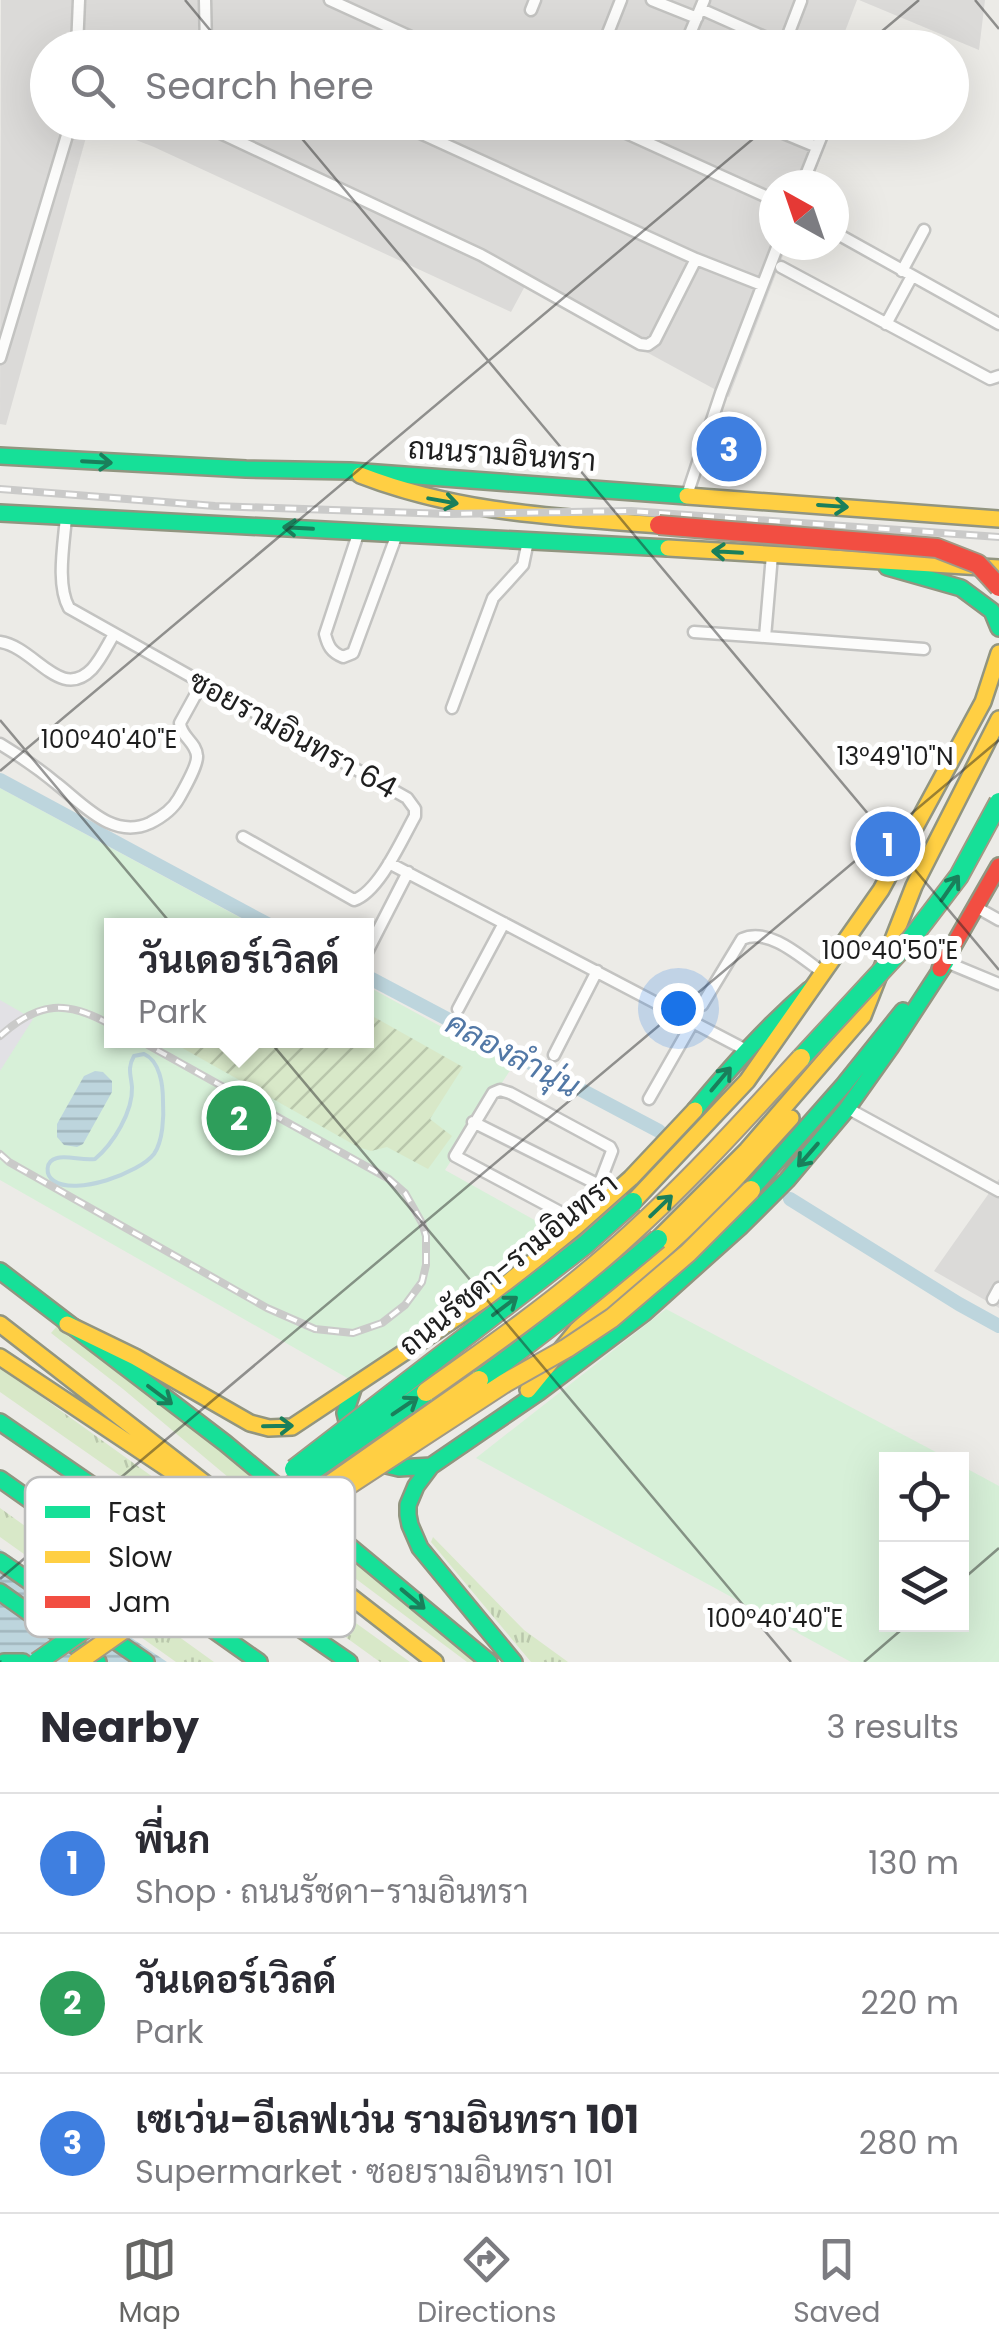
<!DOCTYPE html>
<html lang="en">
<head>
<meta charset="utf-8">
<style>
	body { margin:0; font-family:Poppins,Sarabun,sans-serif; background:#f7f7f7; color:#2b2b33 }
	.controls { position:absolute; right:30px; bottom:30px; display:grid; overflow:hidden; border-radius:0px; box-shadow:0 10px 40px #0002 }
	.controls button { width:90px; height:90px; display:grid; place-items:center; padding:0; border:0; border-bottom:2px solid #e1e1e2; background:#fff; color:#2b2b33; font:50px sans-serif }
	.compass { position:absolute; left:759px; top:170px; width:90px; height:90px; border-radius:50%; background:#fff; box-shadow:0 10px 40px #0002; rotate:320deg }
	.you { position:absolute; left:678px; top:1008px; width:35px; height:35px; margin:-25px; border:8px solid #fff; border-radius:50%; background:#1a73e8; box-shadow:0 0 0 15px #1a73e833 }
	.badge { display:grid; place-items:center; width:65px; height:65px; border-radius:50%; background:#666664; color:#fff; font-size:32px; font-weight:700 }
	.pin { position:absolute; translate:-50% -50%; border:5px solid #fff; box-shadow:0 2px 10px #0006 }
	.popup { position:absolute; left:104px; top:918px; width:270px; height:130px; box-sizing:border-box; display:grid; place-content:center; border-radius:0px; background:#fff; filter:drop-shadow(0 2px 8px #0005); font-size:32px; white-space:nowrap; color:#7c7c81 }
	.popup b { font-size:38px; color:#2b2b33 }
	.popup::after { content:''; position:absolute; left:50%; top:100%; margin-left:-20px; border:20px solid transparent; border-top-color:#fff }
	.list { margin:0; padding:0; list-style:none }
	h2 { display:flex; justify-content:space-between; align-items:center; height:130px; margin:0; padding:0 40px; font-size:42px }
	h2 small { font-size:32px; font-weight:400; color:#7c7c81 }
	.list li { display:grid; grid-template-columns:65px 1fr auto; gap:30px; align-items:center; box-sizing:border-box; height:140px; padding:0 40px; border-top:2px solid #e1e1e2 }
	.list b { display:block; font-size:38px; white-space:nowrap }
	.list p { margin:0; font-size:32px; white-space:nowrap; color:#7c7c81 }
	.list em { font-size:32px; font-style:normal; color:#7c7c81 }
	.icon { flex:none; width:55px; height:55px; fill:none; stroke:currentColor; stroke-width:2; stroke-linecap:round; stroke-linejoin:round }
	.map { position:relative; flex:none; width:999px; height:1662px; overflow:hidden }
	.search { position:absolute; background:#fff; box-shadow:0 10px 40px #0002; left:30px; right:30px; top:30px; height:110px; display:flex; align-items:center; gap:25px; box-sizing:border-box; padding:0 35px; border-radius:55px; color:#7c7c81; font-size:38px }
	.sheet { height:550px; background:#fff }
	nav { display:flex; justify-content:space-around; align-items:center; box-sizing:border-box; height:140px; border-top:2px solid #e1e1e2; background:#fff; font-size:28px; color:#7c7c81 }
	nav a { display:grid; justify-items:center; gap:5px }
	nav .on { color:#666664 }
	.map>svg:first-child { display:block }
</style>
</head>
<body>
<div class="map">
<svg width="999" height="1662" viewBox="0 0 999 1662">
	<defs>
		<pattern id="grass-tufts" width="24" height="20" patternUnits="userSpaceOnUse" patternTransform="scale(2.5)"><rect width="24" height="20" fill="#d8e8c8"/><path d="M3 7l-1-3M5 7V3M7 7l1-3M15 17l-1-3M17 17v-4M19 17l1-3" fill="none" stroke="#b9c7ab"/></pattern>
		<pattern id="garden-furrows" width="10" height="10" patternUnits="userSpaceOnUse" patternTransform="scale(2.5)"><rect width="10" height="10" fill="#d8e8c8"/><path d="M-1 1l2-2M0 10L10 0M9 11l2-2" fill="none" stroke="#b9c7ab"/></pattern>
		<pattern id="water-rules" width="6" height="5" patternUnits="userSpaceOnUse" patternTransform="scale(2.5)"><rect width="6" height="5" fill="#bdd5dd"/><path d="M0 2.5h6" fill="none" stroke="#a2b6bd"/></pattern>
	</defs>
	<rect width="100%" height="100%" fill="#ecebe7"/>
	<!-- residential -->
	<path fill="#dbdad8" d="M1 0H857L839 47 48 48V122L90 123 6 425 0 424Z
		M859 0H985L979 50Z
		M810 122 801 148 821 157 810 185H774V245H787L729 397 525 286 511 312 154 147 92 123Z
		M999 1179V1308L934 1271Z"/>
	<!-- grass -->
	<path fill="url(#grass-tufts)" d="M58 1325 247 1471 481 1662H467L296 1534 123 1389 51 1333Z
		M0 1367 410 1662H380L182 1519 0 1392Z
		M0 1508 214 1662H176L0 1537Z
		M433 1537 524 1630 568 1662H531L431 1542Z"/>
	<!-- park -->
	<path fill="#d7f0d8" d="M0 788 254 925 111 926V1040H366L367 986 513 1066 445 1170 556 1232 349 1379 0 1180Z
		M666 1309 949 1459 886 1460V1624H962V1466L999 1486V1662H851L476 1458Z"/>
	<!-- garden -->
	<path fill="url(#garden-furrows)" d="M367 1013 463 1067 430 1119 452 1136 428 1169 387 1147 371 1151 358 1147 170 1041 366 1040Z"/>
	<!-- plaza -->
	<path fill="#e2e1e5" d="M0 1000 33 1019 0 1071Z"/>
	<!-- water -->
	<path fill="url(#water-rules)" d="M95 1071 103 1072 112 1081V1092L83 1144 77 1147 64 1145 57 1137V1124L84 1076Z
		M0 1549 167 1662H0Z"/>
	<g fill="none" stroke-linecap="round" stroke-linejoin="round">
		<!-- stream -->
		<path stroke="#bdd5dd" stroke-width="4" d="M144 1054C160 1061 163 1085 163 1101 164 1117 163 1141 154 1154 139 1173 76 1196 54 1181 45 1175 45 1161 57 1158 67 1155 83 1161 95 1159 113 1144 133 1112 132 1087 131 1075 127 1068 134 1056Z"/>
		<!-- canal -->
		<path stroke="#bdd5dd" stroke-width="14" d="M0 780 271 926
			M366 976 659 1131
			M790 1199 959 1304 999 1326"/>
		<defs>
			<path id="street" d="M205 0 206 48
				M330 0 435 48
				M652 0 697 18
				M701 9 789 48
				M531 10 535 0
				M206 36 232 48
				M604 43 621 0
				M77 48 79 0
				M684 48 704 0
				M783 48 801 1
				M197 122 481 255 640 344 648 345 655 340 696 259
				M396 122 696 259 762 285
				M602 122 774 200
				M757 122 817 147
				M802 185 826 125
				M834 232 999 324
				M781 267 990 379 999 376
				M902 271 924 230
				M886 324 912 276
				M0 358 71 122
				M687 495 721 393 778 245
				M66 517C64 543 56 585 69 608L407 798 415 809V816C402 839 379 892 354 900L243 837
				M359 531 325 634C328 646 331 652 343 657L353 653 397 534
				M772 555 765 637 924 649
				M694 632 765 637
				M0 642C35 647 60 702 92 669 101 659 107 646 114 634
				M452 708 493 598 523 565 528 541
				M0 744C20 756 39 769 57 784 84 805 113 840 150 823 162 817 173 809 179 798 184 789 198 765 197 756 196 742 181 737 180 723L202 683
				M389 863 746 1050
				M976 907 999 920
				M367 952 408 872
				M946 962 999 984
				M702 1005 742 939C769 927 801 957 822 972
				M458 1009 504 923
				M554 1055 597 971
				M649 1099 693 1022
				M847 1108 999 1191
				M473 1122 599 1185
				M577 1226 560 1212 455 1156 493 1093 500 1090 510 1093 610 1147 612 1151 599 1185 609 1198
				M993 1299 999 1288"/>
			<path id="fast" d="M0 456 246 469 350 471 687 496
				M0 513 668 548
				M887 567 961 588 992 611 999 628
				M695 1110C731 1067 767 1026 809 990
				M751 1190 843 1086 903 1011
				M0 1271 225 1443 489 1662
				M0 1422 349 1662
				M352 1441 345 1413 353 1389
				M374 1462 399 1468 431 1466
				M0 1479 259 1662
				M0 1561 146 1662
				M0 1592 98 1662
				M4 1662H23
				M514 1662 420 1548 410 1525 408 1515V1505L416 1486 431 1466 539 1392 644 1313 741 1226 787 1180 846 1110 890 1048 946 962"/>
			<path id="slow" d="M360 475C458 513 556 517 659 525
				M687 496 999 519
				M668 548 999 568
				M633 1202 747 1081 881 890 983 702 999 653
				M658 1239 747 1150 863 1016 914 886 999 719
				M0 1324 435 1662
				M67 1324 135 1357 250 1423 269 1428 292 1427 501 1288 577 1226 631 1178 695 1110
				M0 1357 177 1475
				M528 1390 577 1330 712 1205 791 1118"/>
			<path id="jam" d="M940 969 999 866"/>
		</defs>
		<!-- street casing -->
		<use href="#street" stroke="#c3c3c1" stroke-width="15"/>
		<!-- fast casing -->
		<use href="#fast" stroke="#929580" stroke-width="20"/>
		<!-- slow casing -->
		<use href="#slow" stroke="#929580" stroke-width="20"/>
		<!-- jam casing -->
		<use href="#jam" stroke="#929580" stroke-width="20"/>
		<!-- street -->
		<use href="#street" stroke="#fcfcfb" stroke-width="10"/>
		<!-- fast -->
		<use href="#fast" stroke="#16e098" stroke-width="15"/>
		<!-- slow -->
		<use href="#slow" stroke="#ffcf43" stroke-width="15"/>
		<!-- jam -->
		<use href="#jam" stroke="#f24e42" stroke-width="15"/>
		<defs>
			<path id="rail" d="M0 489 215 506 391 512 446 514 631 511 999 537
				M0 1036C39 1001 67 1000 111 1025
				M0 1154 9 1162 267 1308 315 1329 353 1333 382 1323 405 1305 422 1282 426 1265V1236L422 1223 405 1193 389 1179 139 1040"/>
		</defs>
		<!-- rail casing -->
		<use href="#rail" stroke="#cacac9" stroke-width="8"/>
		<!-- rail -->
		<use href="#rail" stroke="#fff" stroke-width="4" stroke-dasharray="11" stroke-linecap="butt"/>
		<defs>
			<path id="fast-bridge" d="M801 1058 911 939 959 876 999 802
				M479 1380C541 1336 600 1288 658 1239
				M294 1469 585 1245 633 1202
				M37 1662 426 1392"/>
			<path id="slow-bridge" d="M426 1392C490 1347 555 1301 614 1249 681 1190 741 1124 801 1058
				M338 1492 505 1383 567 1348 612 1318 688 1253 751 1190
				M77 1662 479 1380"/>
			<path id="jam-bridge" d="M659 525 937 548 978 564 999 587"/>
		</defs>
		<!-- fast-bridge casing -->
		<use href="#fast-bridge" stroke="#a19985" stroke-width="22" stroke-linecap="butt"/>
		<!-- slow-bridge casing -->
		<use href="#slow-bridge" stroke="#a19985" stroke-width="22" stroke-linecap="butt"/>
		<!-- jam-bridge casing -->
		<use href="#jam-bridge" stroke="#a19985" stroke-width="22" stroke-linecap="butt"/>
		<!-- fast-bridge -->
		<use href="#fast-bridge" stroke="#16e098" stroke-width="18"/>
		<!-- slow-bridge -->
		<use href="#slow-bridge" stroke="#ffcf43" stroke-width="18"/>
		<!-- jam-bridge -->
		<use href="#jam-bridge" stroke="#f24e42" stroke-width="18"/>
	</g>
	<!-- one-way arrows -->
	<defs><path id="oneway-shaft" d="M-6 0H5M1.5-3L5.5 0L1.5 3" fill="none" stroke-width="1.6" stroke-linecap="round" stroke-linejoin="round" transform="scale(2.5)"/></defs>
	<g stroke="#1a7f5b">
		<use href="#oneway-shaft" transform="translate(97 462) rotate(3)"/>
		<use href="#oneway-shaft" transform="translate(443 501) rotate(10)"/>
		<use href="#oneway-shaft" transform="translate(833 506) rotate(4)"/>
		<use href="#oneway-shaft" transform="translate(298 528) rotate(-177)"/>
		<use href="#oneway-shaft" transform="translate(727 552) rotate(-177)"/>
		<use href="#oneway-shaft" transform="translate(950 888) rotate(-55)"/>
		<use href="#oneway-shaft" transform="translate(721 1079) rotate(-50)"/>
		<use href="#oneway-shaft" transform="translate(808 1155) rotate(131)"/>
		<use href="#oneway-shaft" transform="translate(661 1206) rotate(-44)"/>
		<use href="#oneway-shaft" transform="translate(505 1306) rotate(-37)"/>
		<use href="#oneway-shaft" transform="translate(160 1395) rotate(37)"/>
		<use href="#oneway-shaft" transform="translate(405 1406) rotate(-34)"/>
		<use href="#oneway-shaft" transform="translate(278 1426) rotate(-1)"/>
		<use href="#oneway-shaft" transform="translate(413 1599) rotate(40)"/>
	</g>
	<!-- ticks -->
	<path fill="none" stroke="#1e1e1e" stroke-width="2.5" stroke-opacity="0.45" d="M185 0 225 48M975 0 999 29M862 48 919 0M288 122 999 970M0 720 791 1662M0 771 773 122M0 1579 999 740M962 1580 999 1548M0 1661 1 1662M864 1662 908 1624"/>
	<g text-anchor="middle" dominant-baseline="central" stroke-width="10" stroke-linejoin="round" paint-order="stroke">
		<!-- street labels -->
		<g font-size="30" fill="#1e1e1e" stroke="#fff">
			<text transform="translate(502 454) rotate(4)">ถนนรามอินทรา</text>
			<text transform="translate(293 734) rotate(29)">ซอยรามอินทรา 64</text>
			<text transform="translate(508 1264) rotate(-39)">ถนนรัชดา-รามอินทรา</text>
		</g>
		<!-- water labels -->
		<g font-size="32" font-style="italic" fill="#5278a6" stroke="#fff">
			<text transform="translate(513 1054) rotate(28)">คลองลำนุ่น</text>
		</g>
	</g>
	<!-- legend -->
	<rect x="25" y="1477" width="330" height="160" rx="15" fill="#fff" stroke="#bcbcbc" stroke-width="2.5"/>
	<rect x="45" y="1506" width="45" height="12" fill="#16e098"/>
	<rect x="45" y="1551" width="45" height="12" fill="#ffcf43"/>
	<rect x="45" y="1596" width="45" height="12" fill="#f24e42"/>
	<g font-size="28" fill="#1e1e1e">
		<text x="108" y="1522">Fast</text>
		<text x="108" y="1567">Slow</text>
		<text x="108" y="1612">Jam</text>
	</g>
	<g font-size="25" text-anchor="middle" fill="#1e1e1e" stroke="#fff" stroke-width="10" stroke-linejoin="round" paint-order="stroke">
		<text x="109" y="748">100°40'40"E</text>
		<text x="895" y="765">13°49'10"N</text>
		<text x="890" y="959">100°40'50"E</text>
		<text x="775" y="1627">100°40'40"E</text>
	</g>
</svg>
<div class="controls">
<button><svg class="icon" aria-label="locate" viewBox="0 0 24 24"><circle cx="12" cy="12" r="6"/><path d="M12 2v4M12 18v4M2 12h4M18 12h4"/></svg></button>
<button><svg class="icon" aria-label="layers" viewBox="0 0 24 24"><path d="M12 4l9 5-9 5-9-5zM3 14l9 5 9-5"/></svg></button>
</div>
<svg class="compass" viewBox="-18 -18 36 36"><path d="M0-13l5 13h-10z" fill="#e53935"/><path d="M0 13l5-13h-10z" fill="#7c7c81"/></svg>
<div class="you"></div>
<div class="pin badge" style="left:888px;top:844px;background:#3f7fe0">1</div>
<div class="pin badge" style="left:239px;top:1118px;background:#2e9e5b">2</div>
<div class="popup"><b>วันเดอร์เวิลด์</b>Park</div>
<div class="pin badge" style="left:729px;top:449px;background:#3f7fe0">3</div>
<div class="search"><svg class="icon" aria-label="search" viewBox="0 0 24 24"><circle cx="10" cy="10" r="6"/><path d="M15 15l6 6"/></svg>Search here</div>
</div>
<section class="sheet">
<h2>Nearby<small>3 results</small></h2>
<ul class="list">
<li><span class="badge" style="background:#3f7fe0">1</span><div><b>พี่นก</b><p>Shop · ถนนรัชดา-รามอินทรา</p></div><em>130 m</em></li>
<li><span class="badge" style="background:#2e9e5b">2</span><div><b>วันเดอร์เวิลด์</b><p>Park</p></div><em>220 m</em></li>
<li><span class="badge" style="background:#3f7fe0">3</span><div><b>เซเว่น-อีเลฟเว่น รามอินทรา 101</b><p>Supermarket · ซอยรามอินทรา 101</p></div><em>280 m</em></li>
</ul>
</section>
<nav>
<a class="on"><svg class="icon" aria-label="map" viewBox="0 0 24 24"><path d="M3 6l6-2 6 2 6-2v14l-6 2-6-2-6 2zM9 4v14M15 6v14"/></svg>Map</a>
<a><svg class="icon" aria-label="directions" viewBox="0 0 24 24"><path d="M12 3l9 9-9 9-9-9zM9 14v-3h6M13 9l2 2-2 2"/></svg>Directions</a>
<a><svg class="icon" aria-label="saved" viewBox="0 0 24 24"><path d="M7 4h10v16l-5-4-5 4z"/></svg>Saved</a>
</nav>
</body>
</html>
